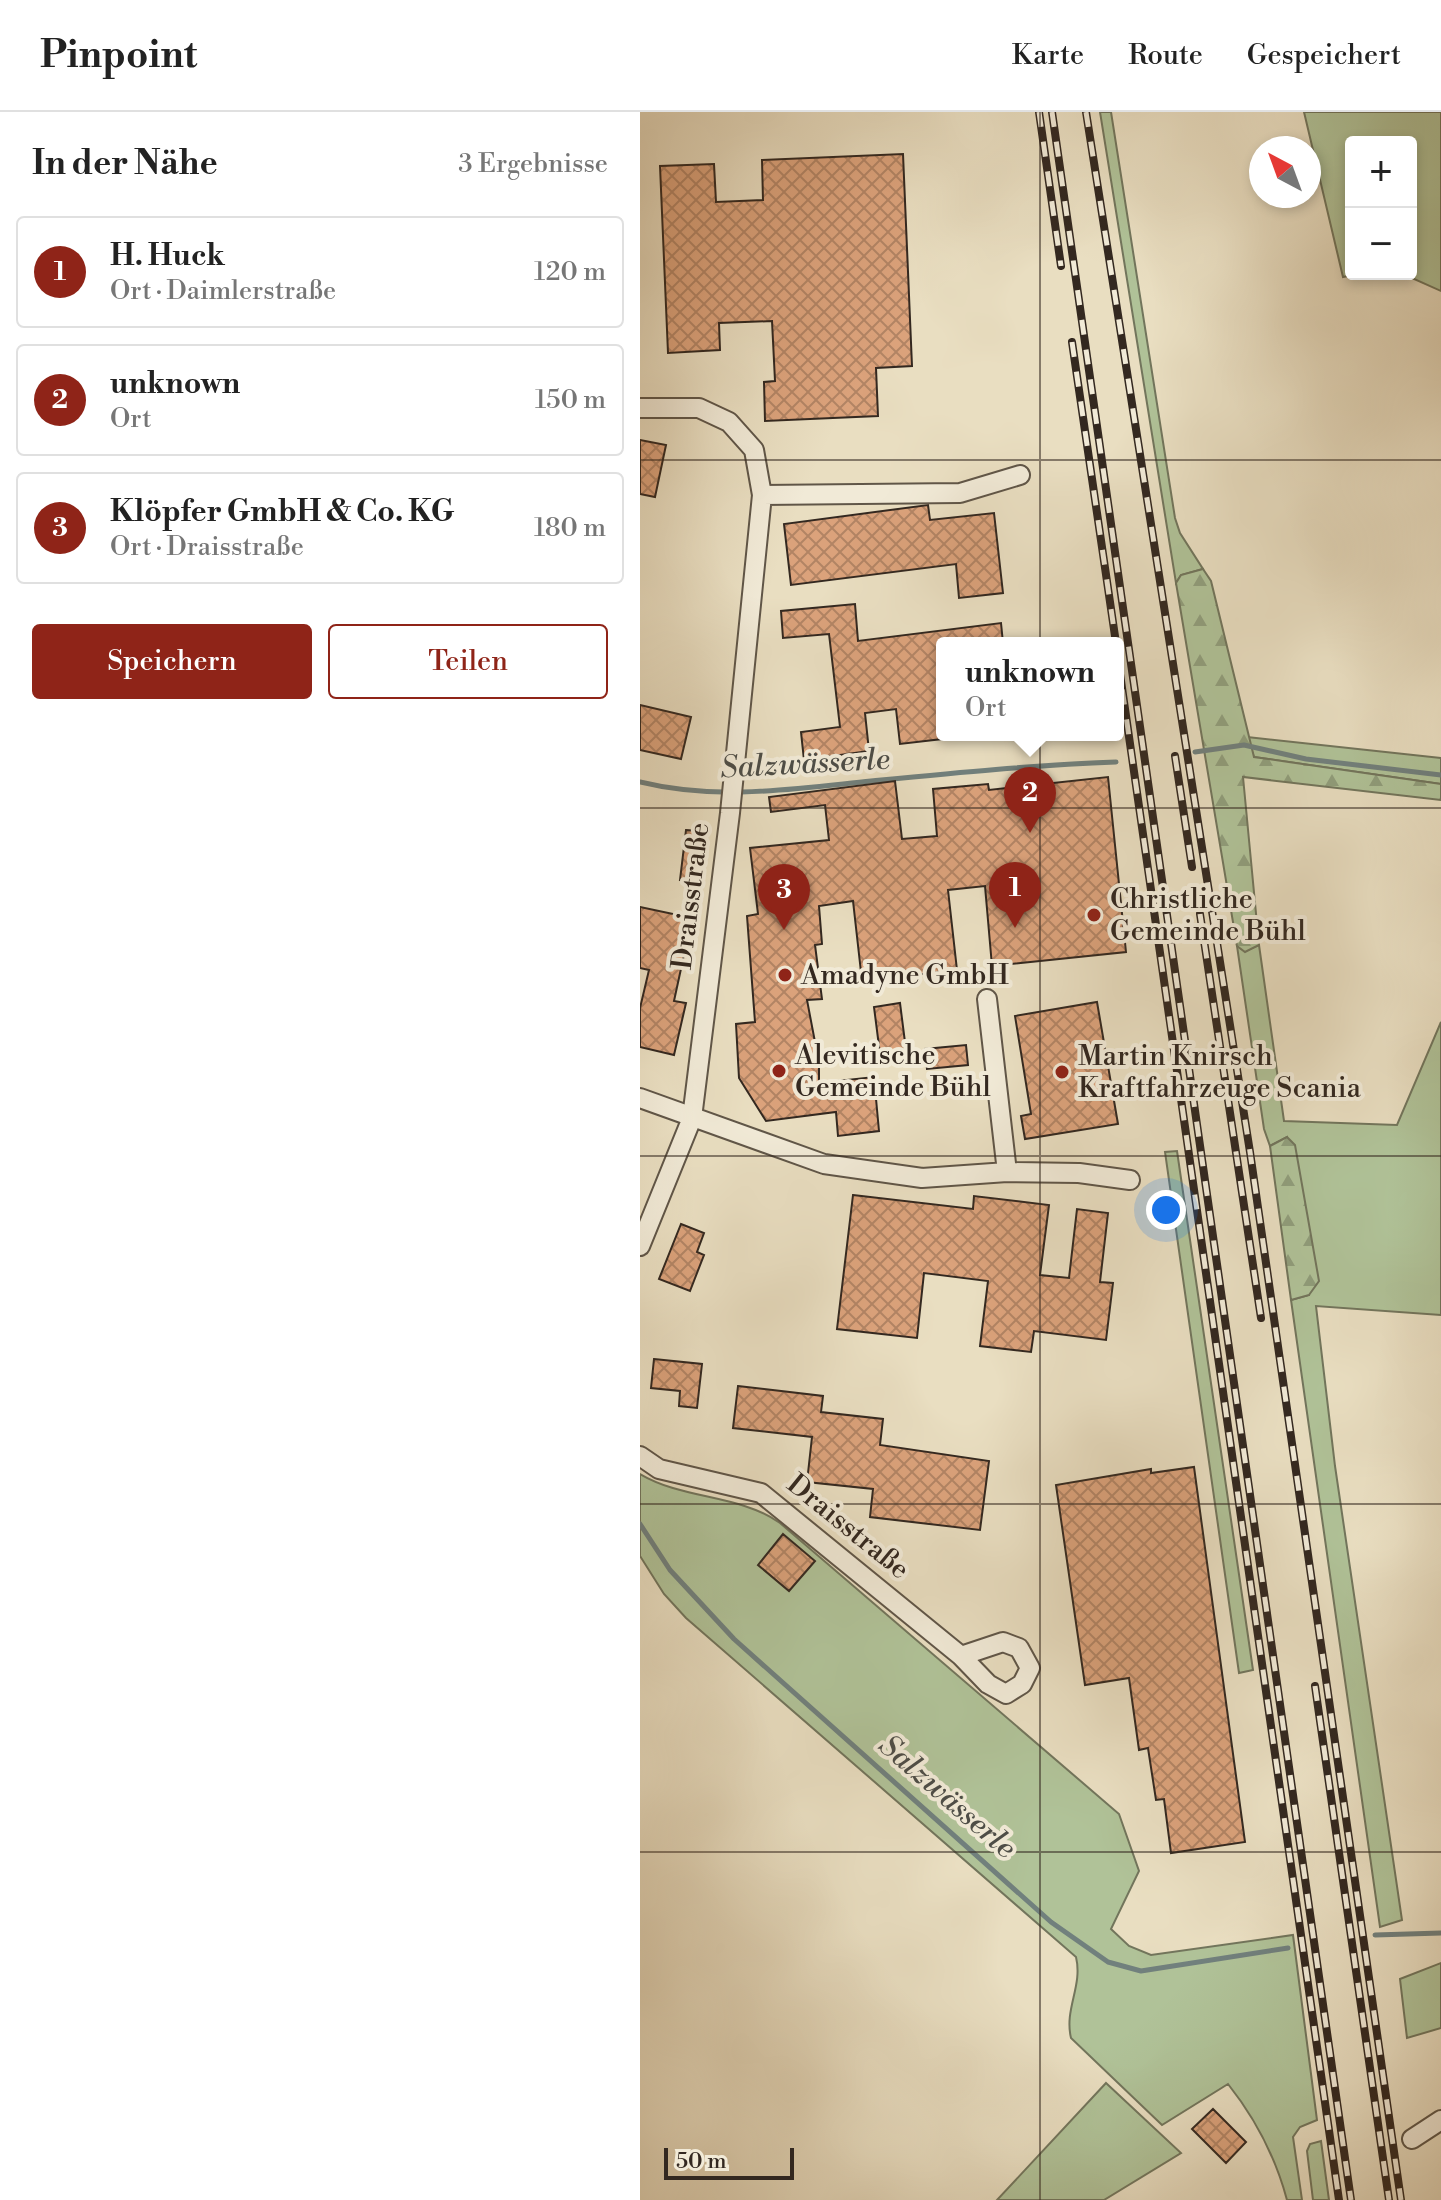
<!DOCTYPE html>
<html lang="de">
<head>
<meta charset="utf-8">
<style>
	body { margin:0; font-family:"Libre Bodoni",serif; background:#f6f6f6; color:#222 }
	.controls { position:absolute; right:24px; top:24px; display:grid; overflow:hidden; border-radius:8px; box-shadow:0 4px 12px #0003 }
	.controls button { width:72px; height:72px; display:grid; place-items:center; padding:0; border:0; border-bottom:2px solid #e0e0e0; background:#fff; color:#222; font:40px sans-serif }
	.compass { position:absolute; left:609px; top:24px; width:72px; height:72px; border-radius:50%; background:#fff; box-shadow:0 4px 12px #0003; rotate:319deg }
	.scale { position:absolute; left:24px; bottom:20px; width:130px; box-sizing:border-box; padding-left:8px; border:4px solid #332820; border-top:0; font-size:22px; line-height:28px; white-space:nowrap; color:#332820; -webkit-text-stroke:6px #f1ead7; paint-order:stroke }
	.you { position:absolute; left:526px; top:1098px; width:28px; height:28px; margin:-20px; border:6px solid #fff; border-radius:50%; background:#1a73e8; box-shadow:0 0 0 12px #1a73e833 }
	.badge { display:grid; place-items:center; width:52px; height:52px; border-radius:50%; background:#8f2418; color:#fff; font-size:26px; font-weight:700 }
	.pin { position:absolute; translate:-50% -66px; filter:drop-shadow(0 2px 4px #0008) }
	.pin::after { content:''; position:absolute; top:42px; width:28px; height:24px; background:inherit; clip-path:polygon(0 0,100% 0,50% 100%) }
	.popup { position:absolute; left:296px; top:525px; width:188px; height:104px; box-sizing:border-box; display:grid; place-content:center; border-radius:8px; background:#fff; filter:drop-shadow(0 2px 6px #0005); font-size:26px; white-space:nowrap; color:#767676 }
	.popup b { font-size:30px; color:#222 }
	.popup::after { content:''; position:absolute; left:50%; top:100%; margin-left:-16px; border:16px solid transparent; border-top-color:#fff }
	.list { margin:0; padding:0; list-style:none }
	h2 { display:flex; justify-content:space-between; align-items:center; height:104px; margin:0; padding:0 32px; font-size:34px }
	h2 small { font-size:26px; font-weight:400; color:#767676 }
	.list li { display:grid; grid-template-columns:52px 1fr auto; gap:24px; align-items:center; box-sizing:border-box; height:112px; margin:0 16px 16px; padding:0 16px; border:2px solid #e0e0e0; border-radius:8px }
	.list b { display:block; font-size:30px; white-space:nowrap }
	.list p { margin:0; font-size:26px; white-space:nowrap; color:#767676 }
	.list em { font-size:26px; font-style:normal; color:#767676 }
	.actions { display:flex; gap:16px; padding:24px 32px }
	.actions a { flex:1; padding:18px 0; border:2px solid #8f2418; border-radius:8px; text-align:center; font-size:28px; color:#8f2418 }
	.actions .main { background:#8f2418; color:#fff }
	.map { position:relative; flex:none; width:801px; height:2088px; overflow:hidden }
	header { display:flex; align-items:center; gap:48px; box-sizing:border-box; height:112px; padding:0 40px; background:#fff; border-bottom:2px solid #e0e0e0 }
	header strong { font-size:38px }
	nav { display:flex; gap:44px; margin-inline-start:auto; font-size:28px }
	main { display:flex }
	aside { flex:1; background:#fff }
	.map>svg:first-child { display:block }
</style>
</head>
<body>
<header>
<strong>Pinpoint</strong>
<nav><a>Karte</a><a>Route</a><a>Gespeichert</a></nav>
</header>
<main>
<aside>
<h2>In der Nähe<small>3 Ergebnisse</small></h2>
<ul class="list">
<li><span class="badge">1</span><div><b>H. Huck</b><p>Ort · Daimlerstraße</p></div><em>120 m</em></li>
<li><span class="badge">2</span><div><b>unknown</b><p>Ort</p></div><em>150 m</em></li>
<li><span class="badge">3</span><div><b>Klöpfer GmbH &amp; Co. KG</b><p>Ort · Draisstraße</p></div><em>180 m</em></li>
</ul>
<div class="actions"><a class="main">Speichern</a><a>Teilen</a></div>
</aside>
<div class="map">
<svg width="801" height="2088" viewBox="0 0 801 2088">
	<defs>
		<pattern id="forest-firs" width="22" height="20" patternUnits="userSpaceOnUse" patternTransform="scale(2)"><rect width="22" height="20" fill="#b0c298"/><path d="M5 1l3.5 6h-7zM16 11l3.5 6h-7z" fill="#909e7c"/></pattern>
		<pattern id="building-cross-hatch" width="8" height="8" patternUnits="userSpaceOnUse" patternTransform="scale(2)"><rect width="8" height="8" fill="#dba27b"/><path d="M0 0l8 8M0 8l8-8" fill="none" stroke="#b28464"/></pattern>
	</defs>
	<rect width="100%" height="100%" fill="#e9dec1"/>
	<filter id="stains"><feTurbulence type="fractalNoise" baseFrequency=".0025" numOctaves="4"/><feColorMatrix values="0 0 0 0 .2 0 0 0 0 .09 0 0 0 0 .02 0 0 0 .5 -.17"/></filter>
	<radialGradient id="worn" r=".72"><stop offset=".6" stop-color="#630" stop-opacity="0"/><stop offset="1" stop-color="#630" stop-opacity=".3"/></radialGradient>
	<!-- green -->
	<path fill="#b0c298" stroke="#72755c" stroke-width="2" d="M460 0H471L535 406 540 421 563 457 541 463 536 471Z
		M664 0H801V179L763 162H771V30H711V162H718L703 165Z
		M607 625 801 646V672L614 645Z
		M619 833 644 1009 757 1013 801 910V1203L676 1194 695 1354 762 1808 740 1815 651 1188 669 1183 647 1025 630 1034 624 1017 597 834 605 839Z
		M537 1039 613 1558 599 1561 525 1040Z
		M0 1362C44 1388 99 1382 140 1411L479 1702 499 1759 471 1817 489 1834 511 1843 653 1823 677 2008 660 2015 653 2025 662 2088H647C636 2047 615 2006 588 1972L522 2013 431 1926C424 1897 443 1874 436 1845L46 1506 24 1482 0 1444Z
		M801 1851V1916L767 1926 760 1867Z
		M466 1971 541 2041 464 2088H357Z
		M681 2029 689 2088H673L667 2039 670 2032Z"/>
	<!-- forest -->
	<path fill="url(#forest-firs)" stroke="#72755c" stroke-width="2" d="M563 457 571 469 614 645 801 672V688L603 665 619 833 605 840 597 834 536 471 541 463Z
		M647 1025 655 1033 679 1169 669 1183 651 1188 630 1034Z"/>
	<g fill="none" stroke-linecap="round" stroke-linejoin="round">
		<!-- stream -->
		<path stroke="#71807d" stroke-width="5" d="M555 640 604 633 666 647 801 663
			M0 670C77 689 153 677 231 669 313 661 394 653 476 650
			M0 1412 30 1458 94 1527 411 1810 468 1850 501 1859 648 1836
			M735 1823 801 1821"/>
	</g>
	<!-- building -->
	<path fill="url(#building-cross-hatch)" stroke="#332820" stroke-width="2" d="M263 42 272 254 236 256 238 304 125 309 124 270 135 269 132 209 79 211 80 238 28 241 20 54 74 52 76 90 123 88 122 48Z
		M0 328 26 333 15 385 0 382Z
		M288 393 290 408 354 401 363 481 319 486 316 452 151 473 144 412Z
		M215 492 218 529 361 511 363 531H302V627L260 632 256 597 225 601 229 639 164 648 161 620 200 615 189 522 143 526 141 499Z
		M0 593 51 605 41 647 0 638Z
		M468 665 486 840 352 854 345 774 308 778 317 858 222 869 213 789 179 794 182 832 175 833 182 887 167 888 179 951V971L234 965 239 1019 198 1024 196 1000 126 1009 99 966 96 912 115 910 107 804 118 802 110 736 189 728 185 693 131 700 129 685 255 669 262 727 297 724 293 677 348 672 349 678Z
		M46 718 59 719 54 769 40 768Z
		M0 795 52 806 34 889 46 891 34 943 0 935V896L9 858 0 856Z
		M457 890 478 1012 385 1027 381 1004 391 1002 375 904Z
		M260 891 267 946 241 950 234 895Z
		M326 933 328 953 287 957 285 937Z
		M213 1083 333 1097 334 1084 409 1093 400 1163 429 1166 437 1097 468 1101 460 1170 473 1171 466 1228 394 1219 391 1240 340 1234 348 1169 284 1161 277 1226 197 1217Z
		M41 1112 64 1121 57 1140 64 1143 50 1179 19 1167Z
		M14 1247 62 1252 57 1296 39 1294 40 1279 11 1276Z
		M98 1274 183 1284 181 1300 243 1307 240 1333 349 1349 340 1418 230 1405 233 1377 167 1370 172 1325 93 1316Z
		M554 1355 605 1730 531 1741 524 1687 516 1688 508 1636 499 1638 489 1566 445 1573 416 1373 511 1357V1361Z
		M143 1422 175 1449 149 1479 118 1453Z
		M573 1997 606 2030 586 2051 552 2017Z"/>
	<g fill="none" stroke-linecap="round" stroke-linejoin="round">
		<defs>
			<path id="street" d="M0 296H59L89 310 114 338 122 383 90 701 52 1006 0 1134
				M122 383 320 381 380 363
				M347 887 367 1060
				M0 986 184 1052 282 1066 367 1060 439 1061 490 1068
				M0 1344 19 1357 121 1381 321 1544 348 1572 366 1582 382 1572 390 1556 379 1536 363 1530 321 1544
				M772 2027 801 2008"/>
		</defs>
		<!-- street casing -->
		<use href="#street" stroke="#605648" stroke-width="22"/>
		<!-- street -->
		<use href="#street" stroke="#f1ead7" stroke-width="18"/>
		<defs>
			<path id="rail" d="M399 0 421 154
				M412 0 711 2088
				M446 0 610 1040 761 2088
				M432 230 476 531
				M478 548 699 2088
				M535 644 552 755
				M560 802 621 1206
				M675 1574 749 2088"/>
		</defs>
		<!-- rail casing -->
		<use href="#rail" stroke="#332820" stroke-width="8"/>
		<!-- rail -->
		<use href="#rail" stroke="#f1ead7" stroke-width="5" stroke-dasharray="15" stroke-linecap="butt"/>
	</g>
	<!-- grid -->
	<path fill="none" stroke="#332820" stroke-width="2" stroke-opacity="0.55" d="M400 0V2088M0 348H801M0 696H801M0 1044H801M0 1392H801M0 1740H801"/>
	<!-- markers -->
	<g fill="#8f2418" stroke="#f1ead7" stroke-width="3">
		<circle cx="454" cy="803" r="8"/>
		<circle cx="145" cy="863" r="8"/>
		<circle cx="139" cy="959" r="8"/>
		<circle cx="422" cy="960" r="8"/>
	</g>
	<g text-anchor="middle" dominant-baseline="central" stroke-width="8" stroke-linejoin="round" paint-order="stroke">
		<!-- street labels -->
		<g font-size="28" fill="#332820" stroke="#f1ead7">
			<text transform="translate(51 784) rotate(-83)">Draisstraße</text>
			<text transform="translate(208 1415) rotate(39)">Draisstraße</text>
		</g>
		<!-- poi labels -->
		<g font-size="28" fill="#332820" stroke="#f1ead7" text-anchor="start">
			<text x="470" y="787">Christliche<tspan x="470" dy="32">Gemeinde Bühl</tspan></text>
			<text x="161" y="863">Amadyne GmbH</text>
			<text x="155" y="943">Alevitische<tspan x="155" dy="32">Gemeinde Bühl</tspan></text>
			<text x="438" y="944">Martin Knirsch<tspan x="438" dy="32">Kraftfahrzeuge Scania</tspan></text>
		</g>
		<!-- water labels -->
		<g font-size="30" font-style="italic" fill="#4d4d47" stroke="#f1ead7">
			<text transform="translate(165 652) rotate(-3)">Salzwässerle</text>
			<text transform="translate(307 1685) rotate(41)">Salzwässerle</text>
		</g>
	</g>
	<rect width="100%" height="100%" filter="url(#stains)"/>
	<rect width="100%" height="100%" fill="url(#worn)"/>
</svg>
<div class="controls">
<button>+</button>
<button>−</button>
</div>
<svg class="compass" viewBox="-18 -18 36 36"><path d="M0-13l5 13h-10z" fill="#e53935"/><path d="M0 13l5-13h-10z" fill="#767676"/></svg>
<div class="scale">50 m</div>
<div class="you"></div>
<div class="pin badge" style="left:375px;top:816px">1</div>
<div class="pin badge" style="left:390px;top:721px">2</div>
<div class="popup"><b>unknown</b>Ort</div>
<div class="pin badge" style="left:144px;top:818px">3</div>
</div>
</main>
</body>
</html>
